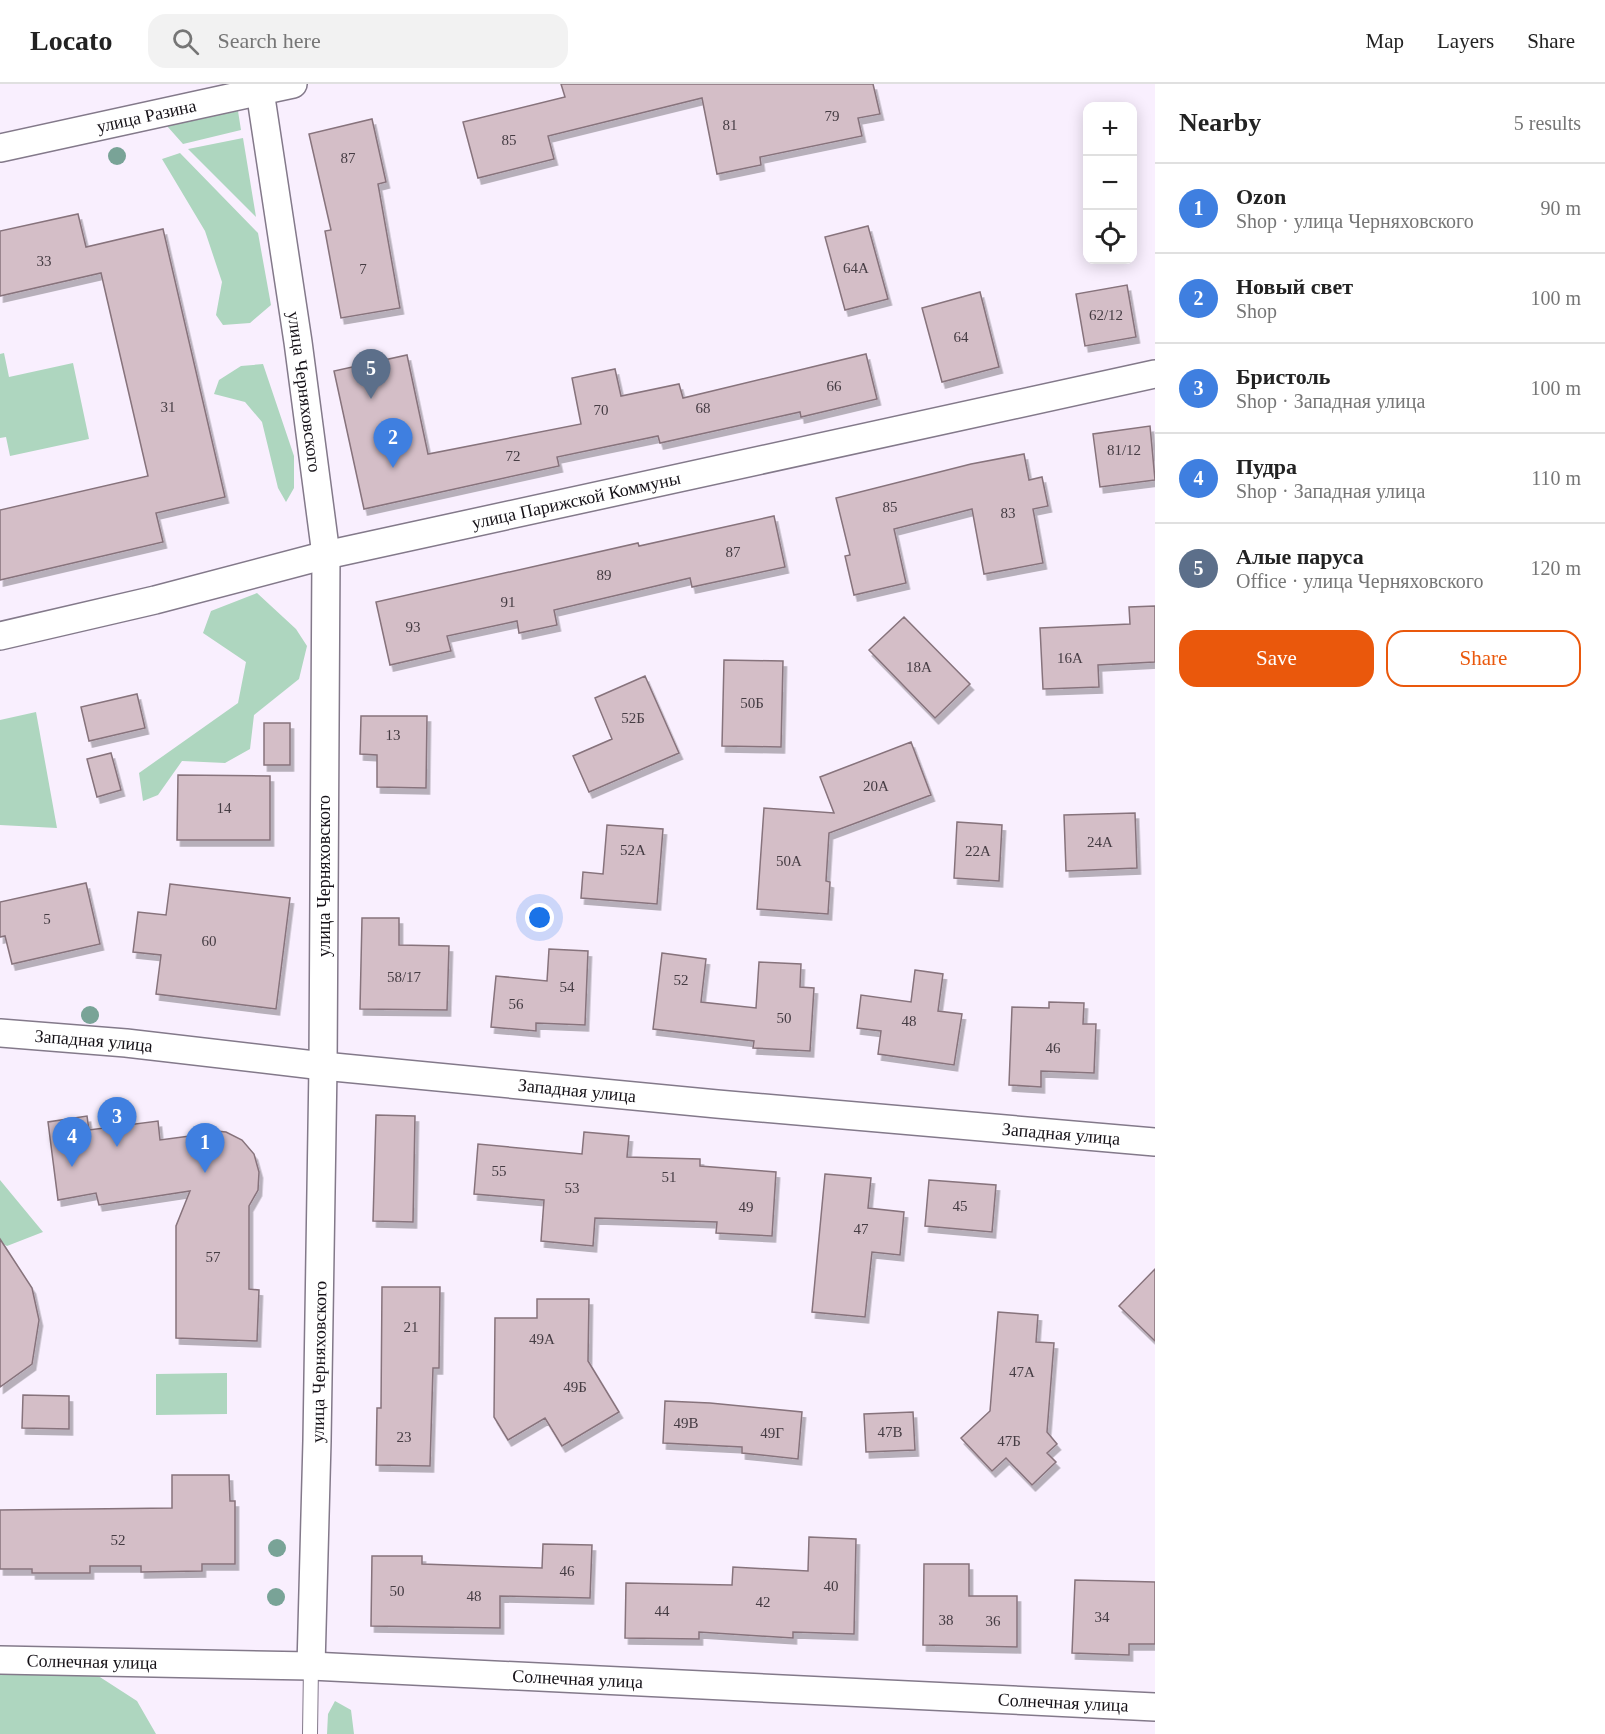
<!DOCTYPE html>
<html lang="en">
<head>
<meta charset="utf-8">
<style>
	body { margin:0; font-family:"Times New Roman",serif; background:#f2f2f2; color:#222 }
	.controls { position:absolute; right:18px; top:18px; display:grid; overflow:hidden; border-radius:12px; box-shadow:0 3px 15px #0003 }
	.controls button { width:54px; height:54px; display:grid; place-items:center; padding:0; border:0; border-bottom:2px solid #e0e0e0; background:#fff; color:#222; font:30px sans-serif }
	.you { position:absolute; left:540px; top:834px; width:21px; height:21px; margin:-15px; border:4px solid #fff; border-radius:50%; background:#1a73e8; box-shadow:0 0 0 9px #1a73e833 }
	.badge { display:grid; place-items:center; width:39px; height:39px; border-radius:50%; background:#ea580c; color:#fff; font-size:20px; font-weight:700 }
	.pin { position:absolute; translate:-50% -50px; filter:drop-shadow(0 2px 3px #0008) }
	.pin::after { content:''; position:absolute; top:32px; width:21px; height:18px; background:inherit; clip-path:polygon(0 0,100% 0,50% 100%) }
	.list { margin:0; padding:0; list-style:none }
	h2 { display:flex; justify-content:space-between; align-items:center; height:78px; margin:0; padding:0 24px; font-size:26px }
	h2 small { font-size:20px; font-weight:400; color:#767676 }
	.list li { display:grid; grid-template-columns:39px 1fr auto; gap:18px; align-items:center; box-sizing:border-box; height:90px; padding:0 24px; border-top:2px solid #e0e0e0 }
	.list b { display:block; font-size:22px; white-space:nowrap }
	.list p { margin:0; font-size:20px; white-space:nowrap; color:#767676 }
	.list em { font-size:20px; font-style:normal; color:#767676 }
	.actions { display:flex; gap:12px; padding:18px 24px }
	.actions a { flex:1; padding:14px 0; border:2px solid #ea580c; border-radius:18px; text-align:center; font-size:21px; color:#ea580c }
	.actions .main { background:#ea580c; color:#fff }
	.icon { flex:none; width:33px; height:33px; fill:none; stroke:currentColor; stroke-width:2; stroke-linecap:round; stroke-linejoin:round }
	.map { position:relative; flex:none; width:1155px; height:1650px; overflow:hidden }
	header { display:flex; align-items:center; gap:36px; box-sizing:border-box; height:84px; padding:0 30px; background:#fff; border-bottom:2px solid #e0e0e0 }
	header strong { font-size:28px }
	nav { display:flex; gap:33px; margin-inline-start:auto; font-size:21px }
	.search { width:420px; height:54px; background:#f2f2f2; display:flex; align-items:center; gap:15px; box-sizing:border-box; padding:0 21px; border-radius:18px; color:#767676; font-size:22px }
	main { display:flex }
	aside { flex:1; background:#fff }
	.map>svg:first-child { display:block }
</style>
</head>
<body>
<header>
<strong>Locato</strong>
<div class="search"><svg class="icon" aria-label="search" viewBox="0 0 24 24"><circle cx="10" cy="10" r="6"/><path d="M15 15l6 6"/></svg>Search here</div>
<nav><a>Map</a><a>Layers</a><a>Share</a></nav>
</header>
<main>
<div class="map">
<svg width="1155" height="1650" viewBox="0 0 1155 1650">
	<defs>
		<filter id="shadow"><feDropShadow dx="3.5" dy="6" stdDeviation="0" flood-color="#0004"/></filter>
	</defs>
	<rect width="100%" height="100%" fill="#f9effe"/>
	<!-- green -->
	<path fill="#aed6bf" d="M238 27 241 46 183 60 167 42Z
		M243 54 256 133 188 65Z
		M180 69 258 149 271 221 250 239 223 241 216 231 222 198 205 147 162 75Z
		M4 269 9 293 73 279 89 355 10 372 6 353 0 354V270Z
		M263 280 294 372V404L286 418 278 404 262 338 245 318 214 310 219 296 241 282Z
		M257 509 296 545 307 562 299 595 254 631 250 665 225 679 182 677 158 711 143 717 139 689 238 619 246 578 203 549 211 527Z
		M36 628 57 744 0 741V636Z
		M0 1096 43 1148 7 1162 0 1158Z
		M227 1289V1330L156 1331V1290Z
		M0 1583 89 1586 137 1617 156 1650H0Z
		M335 1617 351 1626 354 1650H327L328 1630Z"/>
	<!-- building -->
	<path fill="#d4bec7" stroke="#87737c" stroke-width="1.5" filter="url(#shadow)" d="M561 0H873L880 30 858 34 862 52 760 73 761 81 717 90 702 14 548 52 554 75 478 94 463 38 565 13Z
		M372 35 386 98 378 100 400 224 341 234 325 147 331 146 309 50Z
		M78 130 86 163 163 145 225 413 156 429 163 458 0 496V426L148 392 101 189 0 212V147Z
		M868 142 888 215 845 226 825 153Z
		M1127 201 1136 253 1085 262 1076 210Z
		M980 208 999 283 942 298 922 224Z
		M866 270 877 315 801 333 800 328 660 359 658 352 557 373 559 382 364 425 334 287 407 271 428 370 581 340 572 294 615 285 621 312 679 300 683 314Z
		M1150 342 1155 396 1100 403 1093 350Z
		M1024 370 1029 396 1042 393 1048 422 1033 425 1043 479 984 490 972 425 894 445 906 499 854 511 845 472 850 471 836 414 971 380Z
		M774 432 785 483 692 503 690 494 554 526 557 541 519 549 517 537 447 552 451 567 390 581 376 518 638 459 639 462Z
		M1155 522V578L1098 581 1099 603 1043 605 1040 544 1130 540 1129 523Z
		M904 533 970 600 935 634 869 566Z
		M724 576 783 577 781 663 722 662Z
		M645 592 679 669 589 708 573 672 612 655 595 614Z
		M137 610 145 644 89 657 81 623Z
		M361 632H427L426 704 377 703V671L360 670Z
		M264 639H290V681H264Z
		M911 658 931 711 829 749 826 797 830 798 828 830 757 825 764 724 834 729 820 693Z
		M111 669 121 706 97 713 87 675Z
		M178 691 270 692V756H177Z
		M1135 729 1137 784 1066 787 1064 731Z
		M957 738 1002 741 999 797 954 794Z
		M607 741 663 745 657 820 581 814 583 788 603 790Z
		M86 799 100 860 12 880 5 852 0 853V818Z
		M170 800 290 814 276 925 156 910 161 871 133 868 138 828 166 831Z
		M362 834H399V861L449 862 447 926 360 925Z
		M549 865 588 867 585 941 536 939V947L491 943 496 892 547 897Z
		M662 869 706 875 701 918 756 924 759 878 801 880 800 903 814 904 810 967 753 964 754 957 653 945Z
		M915 886 943 890 938 927 962 930 954 981 878 970 881 947 857 944 861 911 911 918Z
		M1049 918 1084 919 1083 940H1096L1094 989 1041 987V1003L1009 1001 1012 923 1049 924Z
		M376 1031 415 1032 413 1138 373 1137Z
		M87 1032 89 1046 158 1037 160 1056 190 1052 207 1046 226 1048 242 1056 254 1070 259 1088 258 1106 249 1122V1205L259 1206 257 1257 176 1254V1142L190 1107 99 1121 96 1109 58 1116 48 1038Z
		M584 1048 629 1052 627 1073 700 1075V1082L776 1088 772 1152 716 1149 717 1138 595 1134 593 1162 541 1157 544 1116 474 1110 478 1060 582 1070Z
		M825 1090 871 1094 868 1124 904 1128 900 1171 872 1168 865 1233 812 1228Z
		M929 1096 996 1101 992 1148 925 1142Z
		M0 1155 32 1204 39 1236 32 1280 0 1303Z
		M1155 1185V1257L1119 1222Z
		M382 1203H440L439 1284H433L430 1382 376 1381 377 1324H381Z
		M537 1215H589L588 1277 619 1328 562 1362 545 1334 508 1356 494 1333 495 1234H537Z
		M998 1228 1038 1231 1036 1258 1054 1259 1047 1348 1057 1360 1047 1369 1056 1378 1032 1401 1006 1374 992 1387 961 1354 990 1327Z
		M23 1311 69 1312V1345L22 1344Z
		M665 1317 710 1319 802 1328 798 1375 742 1369V1363L663 1359Z
		M913 1328 915 1366 866 1368 864 1330Z
		M172 1391H229L230 1417H235V1480H202V1487L141 1488V1482H90V1489H32V1485H0V1426L172 1424Z
		M809 1453 856 1455 854 1550 793 1548V1554L699 1548V1555L625 1554 626 1499 732 1501 733 1483 808 1487Z
		M543 1460 592 1461 590 1514 500 1512V1544L371 1542 372 1472H422V1480L542 1484Z
		M924 1480H969V1512H1017V1563L923 1561Z
		M1075 1496 1155 1498V1560H1129V1571L1072 1569Z"/>
	<g fill="none" stroke-linecap="round" stroke-linejoin="round">
		<defs>
			<path id="service" d="M310 1650 311 1582"/>
			<g id="minor">
				<path id="s1" d="M260 7 298 258 326 471 323 982 317 1357 311 1582"/>
				<path id="s2" d="M0 64 293 0"/>
				<path id="s3" d="M0 552 155 516 326 471 1155 290"/>
				<path id="s4" d="M0 949 126 959 323 982 717 1020 1155 1058"/>
				<path id="s5" d="M0 1576 311 1582 1155 1623"/>
			</g>
		</defs>
		<!-- service casing -->
		<use href="#service" stroke="#83798a" stroke-width="16"/>
		<!-- minor casing -->
		<use href="#minor" stroke="#83798a" stroke-width="30"/>
		<!-- service -->
		<use href="#service" stroke="#fff" stroke-width="14"/>
		<!-- minor -->
		<use href="#minor" stroke="#fff" stroke-width="27"/>
	</g>
	<!-- trees -->
	<g fill="#79a397">
		<circle cx="117" cy="72" r="9"/>
		<circle cx="90" cy="931" r="9"/>
		<circle cx="277" cy="1464" r="9"/>
		<circle cx="276" cy="1513" r="9"/>
	</g>
	<g text-anchor="middle" dominant-baseline="central" stroke-width="4.5" stroke-linejoin="round" paint-order="stroke">
		<!-- number labels -->
		<g font-size="15" fill="#453c43">
			<text x="832" y="32">79</text>
			<text x="730" y="41">81</text>
			<text x="509" y="56">85</text>
			<text x="348" y="74">87</text>
			<text x="44" y="177">33</text>
			<text x="856" y="184">64А</text>
			<text x="363" y="185">7</text>
			<text x="1106" y="231">62/12</text>
			<text x="961" y="253">64</text>
			<text x="834" y="302">66</text>
			<text x="168" y="323">31</text>
			<text x="703" y="324">68</text>
			<text x="601" y="326">70</text>
			<text x="1124" y="366">81/12</text>
			<text x="513" y="372">72</text>
			<text x="890" y="423">85</text>
			<text x="1008" y="429">83</text>
			<text x="733" y="468">87</text>
			<text x="604" y="491">89</text>
			<text x="508" y="518">91</text>
			<text x="413" y="543">93</text>
			<text x="1070" y="574">16А</text>
			<text x="919" y="583">18А</text>
			<text x="752" y="619">50Б</text>
			<text x="633" y="634">52Б</text>
			<text x="393" y="651">13</text>
			<text x="876" y="702">20А</text>
			<text x="224" y="724">14</text>
			<text x="1100" y="758">24А</text>
			<text x="633" y="766">52А</text>
			<text x="978" y="767">22А</text>
			<text x="789" y="777">50А</text>
			<text x="47" y="835">5</text>
			<text x="209" y="857">60</text>
			<text x="404" y="893">58/17</text>
			<text x="681" y="896">52</text>
			<text x="567" y="903">54</text>
			<text x="516" y="920">56</text>
			<text x="784" y="934">50</text>
			<text x="909" y="937">48</text>
			<text x="1053" y="964">46</text>
			<text x="499" y="1087">55</text>
			<text x="669" y="1093">51</text>
			<text x="572" y="1104">53</text>
			<text x="960" y="1122">45</text>
			<text x="746" y="1123">49</text>
			<text x="861" y="1145">47</text>
			<text x="213" y="1173">57</text>
			<text x="411" y="1243">21</text>
			<text x="542" y="1255">49А</text>
			<text x="1022" y="1288">47А</text>
			<text x="575" y="1303">49Б</text>
			<text x="686" y="1339">49В</text>
			<text x="890" y="1348">47В</text>
			<text x="772" y="1349">49Г</text>
			<text x="404" y="1353">23</text>
			<text x="1009" y="1357">47Б</text>
			<text x="118" y="1456">52</text>
			<text x="567" y="1487">46</text>
			<text x="831" y="1502">40</text>
			<text x="397" y="1507">50</text>
			<text x="474" y="1512">48</text>
			<text x="763" y="1518">42</text>
			<text x="662" y="1527">44</text>
			<text x="1102" y="1533">34</text>
			<text x="946" y="1536">38</text>
			<text x="993" y="1537">36</text>
		</g>
		<!-- street labels -->
		<g font-size="18" fill="#151117" stroke="#fff">
			<text stroke="none"><textPath href="#s2" startOffset="150">улица Разина</textPath></text>
			<text stroke="none"><textPath href="#s1" startOffset="304">улица Черняховского</textPath></text>
			<text stroke="none"><textPath href="#s3" startOffset="592">улица Парижской Коммуны</textPath></text>
			<text transform="translate(324 792) rotate(-90)">улица Черняховского</text>
			<text stroke="none"><textPath href="#s4" startOffset="94">Западная улица</textPath></text>
			<text stroke="none"><textPath href="#s4" startOffset="580">Западная улица</textPath></text>
			<text stroke="none"><textPath href="#s4" startOffset="1066">Западная улица</textPath></text>
			<text transform="translate(319 1278) rotate(-89)">улица Черняховского</text>
			<text stroke="none"><textPath href="#s5" startOffset="92">Солнечная улица</textPath></text>
			<text stroke="none"><textPath href="#s5" startOffset="578">Солнечная улица</textPath></text>
			<text stroke="none"><textPath href="#s5" startOffset="1064">Солнечная улица</textPath></text>
		</g>
	</g>
</svg>
<div class="controls">
<button>+</button>
<button>−</button>
<button><svg class="icon" aria-label="locate" viewBox="0 0 24 24"><circle cx="12" cy="12" r="6"/><path d="M12 2v4M12 18v4M2 12h4M18 12h4"/></svg></button>
</div>
<div class="you"></div>
<div class="pin badge" style="left:205px;top:1089px;background:#3f7fe0">1</div>
<div class="pin badge" style="left:393px;top:384px;background:#3f7fe0">2</div>
<div class="pin badge" style="left:117px;top:1063px;background:#3f7fe0">3</div>
<div class="pin badge" style="left:72px;top:1083px;background:#3f7fe0">4</div>
<div class="pin badge" style="left:371px;top:315px;background:#5c6f8a">5</div>
</div>
<aside>
<h2>Nearby<small>5 results</small></h2>
<ul class="list">
<li><span class="badge" style="background:#3f7fe0">1</span><div><b>Ozon</b><p>Shop · улица Черняховского</p></div><em>90 m</em></li>
<li><span class="badge" style="background:#3f7fe0">2</span><div><b>Новый свет</b><p>Shop</p></div><em>100 m</em></li>
<li><span class="badge" style="background:#3f7fe0">3</span><div><b>Бристоль</b><p>Shop · Западная улица</p></div><em>100 m</em></li>
<li><span class="badge" style="background:#3f7fe0">4</span><div><b>Пудра</b><p>Shop · Западная улица</p></div><em>110 m</em></li>
<li><span class="badge" style="background:#5c6f8a">5</span><div><b>Алые паруса</b><p>Office · улица Черняховского</p></div><em>120 m</em></li>
</ul>
<div class="actions"><a class="main">Save</a><a>Share</a></div>
</aside>
</main>
</body>
</html>
